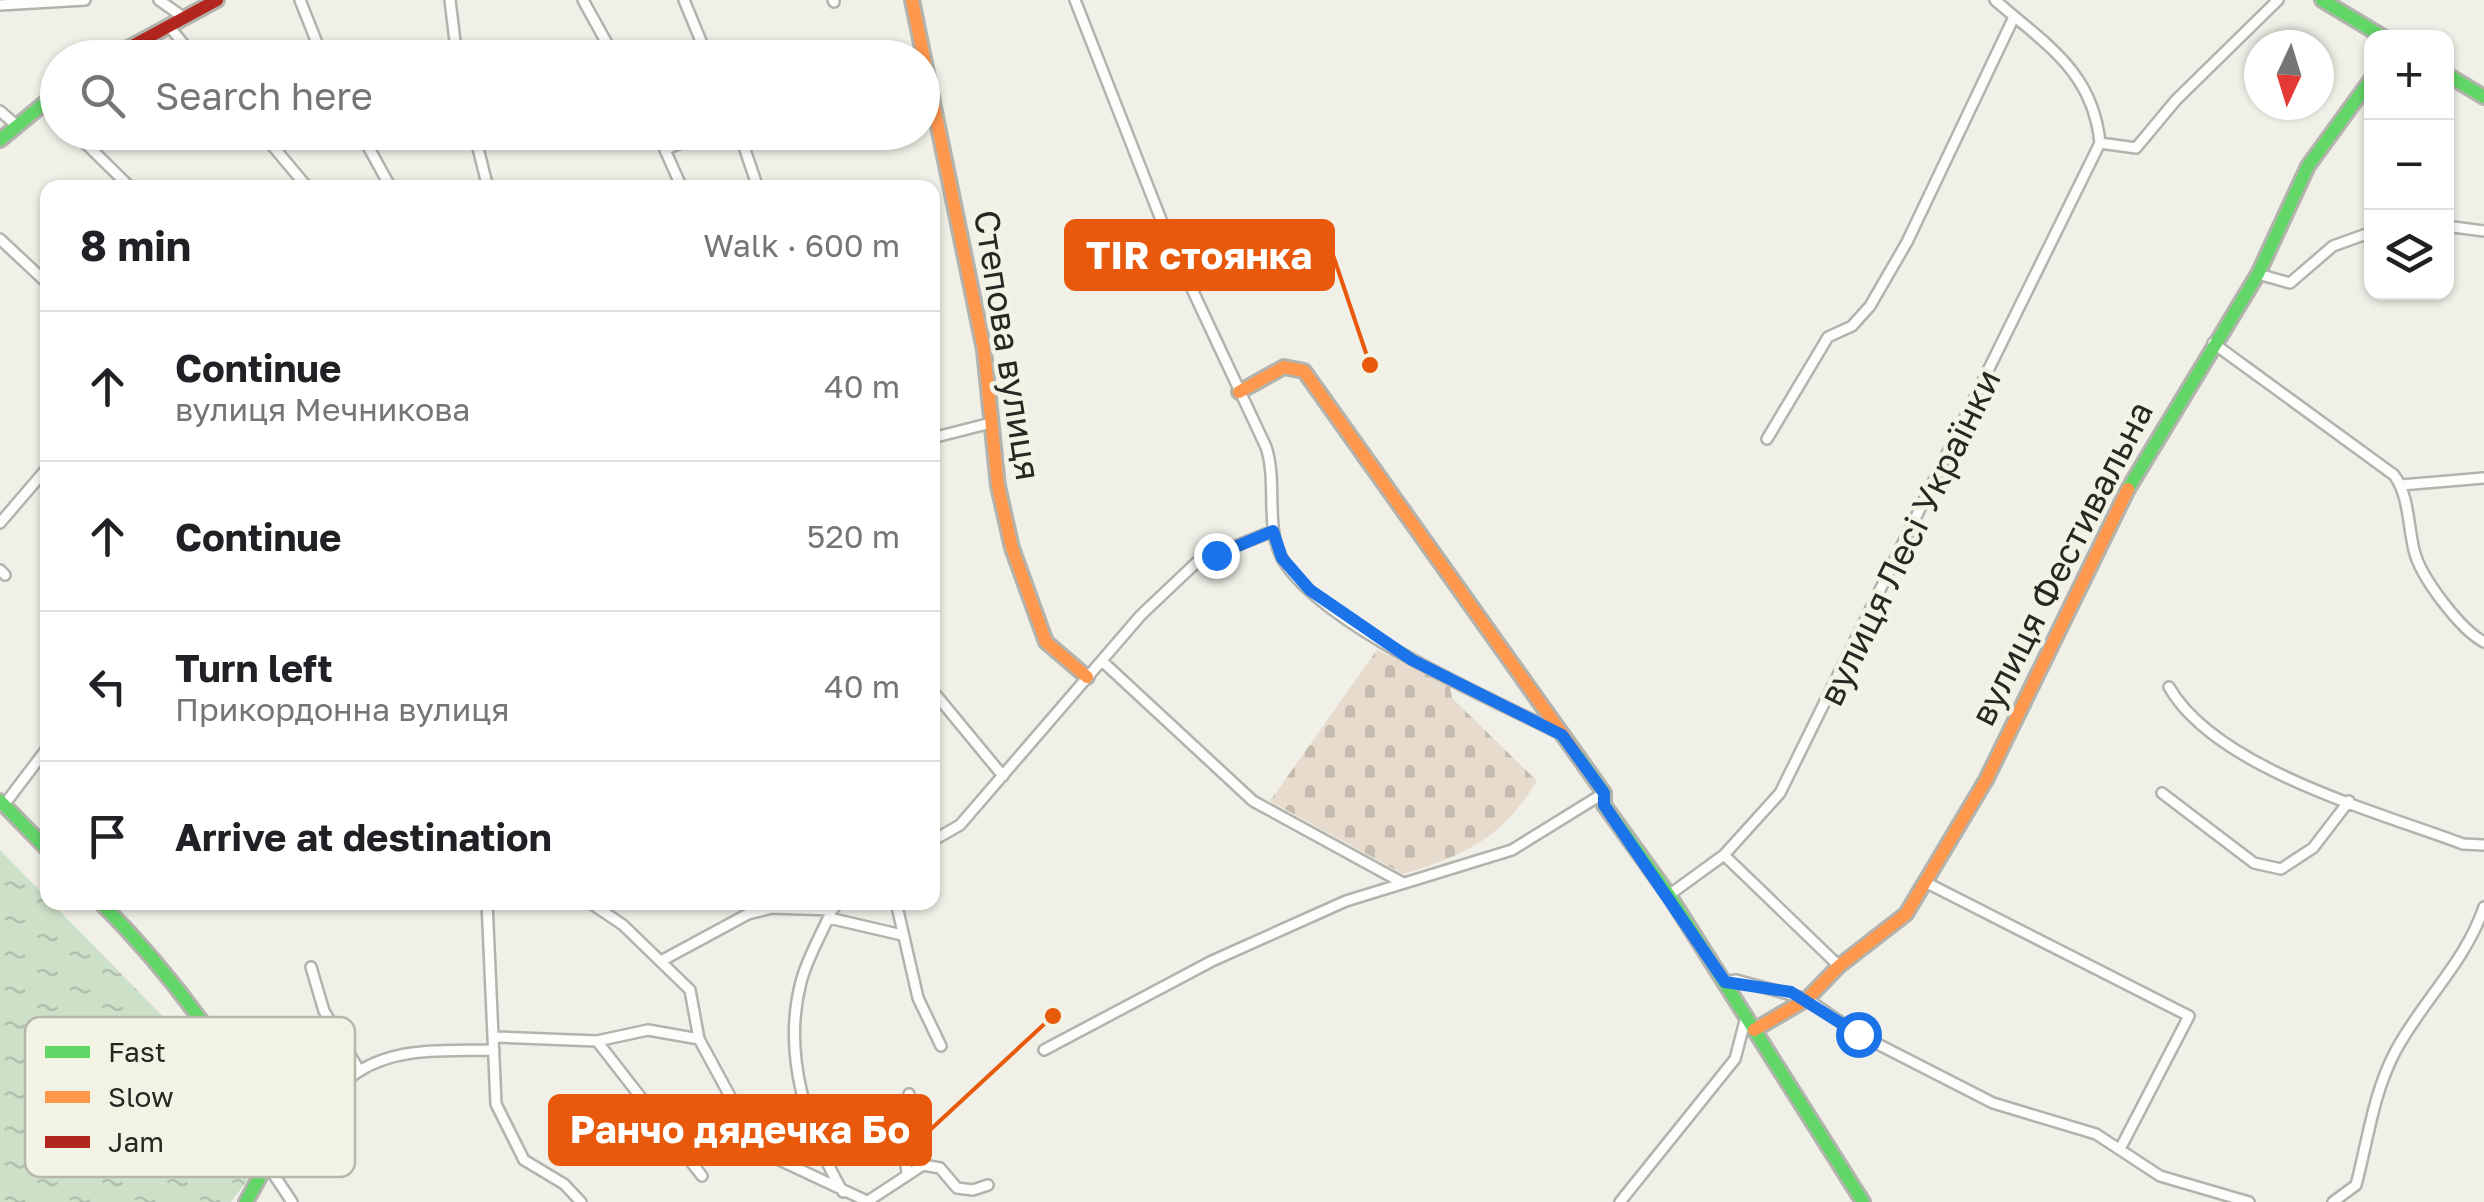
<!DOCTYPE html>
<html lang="en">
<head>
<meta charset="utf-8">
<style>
	body { margin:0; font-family:"Golos Text",sans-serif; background:#f6f6f6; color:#202124 }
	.controls { position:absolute; right:30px; top:30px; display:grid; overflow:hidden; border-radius:20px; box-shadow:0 2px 8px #0004 }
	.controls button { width:90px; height:90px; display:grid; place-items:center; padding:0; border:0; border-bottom:2px solid #e0e0e0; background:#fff; color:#202124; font:50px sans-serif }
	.compass { position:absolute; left:2244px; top:30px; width:90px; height:90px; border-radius:50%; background:#fff; box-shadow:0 2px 8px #0004; rotate:184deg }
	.stop { position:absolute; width:30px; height:30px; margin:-22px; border:8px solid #1a73e8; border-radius:50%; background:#fff }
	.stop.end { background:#1a73e8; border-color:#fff; box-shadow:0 2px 10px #0008 }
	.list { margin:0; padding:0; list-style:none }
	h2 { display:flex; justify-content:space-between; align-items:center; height:130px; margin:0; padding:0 40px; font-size:42px }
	h2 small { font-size:32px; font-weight:400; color:#757577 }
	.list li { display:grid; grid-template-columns:65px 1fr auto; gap:30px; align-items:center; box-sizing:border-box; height:150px; padding:0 40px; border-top:2px solid #e0e0e0 }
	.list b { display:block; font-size:38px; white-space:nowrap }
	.list p { margin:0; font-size:32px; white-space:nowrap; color:#757577 }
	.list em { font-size:32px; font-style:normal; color:#757577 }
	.icon { flex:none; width:55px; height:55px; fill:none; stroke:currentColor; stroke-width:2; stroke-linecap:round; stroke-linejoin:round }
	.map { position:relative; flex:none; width:2484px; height:1202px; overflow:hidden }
	.search { position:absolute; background:#fff; box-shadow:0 2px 8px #0004; left:40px; top:40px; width:900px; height:110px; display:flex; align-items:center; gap:25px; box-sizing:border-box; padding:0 35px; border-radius:55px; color:#757577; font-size:38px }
	.panel { position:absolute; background:#fff; box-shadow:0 2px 8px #0004; left:40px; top:180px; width:900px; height:730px; border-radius:20px }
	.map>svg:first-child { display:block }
</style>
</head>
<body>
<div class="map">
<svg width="2484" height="1202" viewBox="0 0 2484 1202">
	<defs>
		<pattern id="cemetery-stones" width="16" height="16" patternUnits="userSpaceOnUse" patternTransform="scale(2.5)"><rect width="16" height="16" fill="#e6dbcc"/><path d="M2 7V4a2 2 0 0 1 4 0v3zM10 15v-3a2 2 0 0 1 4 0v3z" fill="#c5bcaf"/></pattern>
		<pattern id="water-ripples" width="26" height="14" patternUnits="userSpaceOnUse" patternTransform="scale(2.5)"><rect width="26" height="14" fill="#cde1c8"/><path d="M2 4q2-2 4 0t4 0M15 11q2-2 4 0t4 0" fill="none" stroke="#b0c1ac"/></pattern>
	</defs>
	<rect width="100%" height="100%" fill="#f0f0e8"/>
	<!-- cemetery -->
	<path fill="url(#cemetery-stones)" d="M1377 650 1449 683 1452 698 1537 781C1501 839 1465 855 1403 874L1270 801Z"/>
	<!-- water -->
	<path fill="url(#water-ripples)" d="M0 850 191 1045 252 1174 231 1202H0Z"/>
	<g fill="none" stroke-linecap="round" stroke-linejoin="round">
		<defs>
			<path id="street" d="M159 0 183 17
				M300 0 323 58
				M450 0 457 58
				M583 0 615 58
				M684 0 708 58
				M833 0 834 2
				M1075 0 1169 240 1266 447C1278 483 1264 527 1283 560 1322 626 1490 698 1561 734
				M1995 0C2045 44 2093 71 2100 143L2136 148 2176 100 2278 0
				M0 5 85 0
				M168 25 195 58
				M43 102 58 116
				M0 111 16 125
				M74 132 131 188
				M261 132 308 188
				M360 132 391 188
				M474 132 488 188
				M657 132 682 188
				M739 132 758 188
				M666 149 709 132
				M2446 226 2484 231
				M0 239 48 284
				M2258 274 2290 283 2333 246 2372 232
				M2213 343 2394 475C2409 495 2408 526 2414 550 2420 577 2461 630 2484 642
				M932 438 991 423
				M1767 439 1828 337 1852 326 1870 306 1907 242 2014 17
				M2401 485 2484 478
				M0 523 48 467
				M0 570 5 575
				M1102 661 1253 801 1403 883
				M2169 687C2216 769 2378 812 2463 844L2484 845
				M932 690 1003 776
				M2162 793 2254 863 2281 869 2313 848 2349 801
				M4 805 48 747
				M932 841 960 825 1141 615 1198 561 1273 531
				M1724 855 1839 966
				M1927 883 2189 1016 2120 1149
				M1669 895 1724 855 1780 793 2100 143
				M487 902 496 1104 524 1160 564 1184 581 1202
				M589 902 623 925 690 990 699 1039
				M896 902 918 998 941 1046
				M832 910C822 933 807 958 801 982 782 1054 807 1131 843 1192
				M829 918 902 935
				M661 961 748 914 772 908 832 910 839 902
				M311 967 324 1011 359 1070
				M1725 982 1736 980 1807 999 1858 1034 1993 1103 2096 1134 2160 1176 2249 1202
				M495 1037 597 1041 648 1030 699 1039 738 1111 775 1158 869 1202
				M597 1041 702 1176
				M1044 1050 1212 961 1346 901 1512 850 1604 793
				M264 1136C302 1130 327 1092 358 1072 397 1046 450 1051 494 1050
				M268 1166 292 1202
				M907 1173 902 1132 909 1094
				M868 1201 923 1165 940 1168 957 1188 973 1190 988 1185
				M1620 1202 1735 1059 1745 1021
				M2333 1202 2356 1185C2368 1140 2373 1094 2395 1052 2422 1001 2465 963 2484 907"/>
			<path id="fast" d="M2322 0 2385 38
				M2446 74 2484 97
				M0 140 58 92
				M2128 489 2258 274 2308 166 2372 78
				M1577 755 1604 793V805L1669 895 1863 1202
				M0 801 48 850
				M100 902C154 956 265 1085 268 1162L246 1202"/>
			<path id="slow" d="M912 0 984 350 998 486 1012 548 1046 642 1087 677
				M1239 392 1284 367 1304 371 1577 755
				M1754 1030 1807 999 1839 966 1906 914 1986 780 2128 489"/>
			<path id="jam" d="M110 58 217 0"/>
		</defs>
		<!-- street casing -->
		<use href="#street" stroke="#b3b3ad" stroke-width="14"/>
		<!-- fast casing -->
		<use href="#fast" stroke="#b3b3ad" stroke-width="18"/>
		<!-- slow casing -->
		<use href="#slow" stroke="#b3b3ad" stroke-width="18"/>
		<!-- jam casing -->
		<use href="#jam" stroke="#b3b3ad" stroke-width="18"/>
		<!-- street -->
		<use href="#street" stroke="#fdfdfc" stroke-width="9"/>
		<!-- fast -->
		<use href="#fast" stroke="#63d668" stroke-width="12"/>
		<!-- slow -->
		<use href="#slow" stroke="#ff974d" stroke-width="12"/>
		<!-- jam -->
		<use href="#jam" stroke="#b3261e" stroke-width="12"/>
	</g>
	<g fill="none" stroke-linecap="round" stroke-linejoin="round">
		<!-- route -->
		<path stroke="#1a73e8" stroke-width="12" d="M1216 555 1273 531 1282 558 1310 590 1412 660 1562 735 1604 793V805L1725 982 1791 992 1858 1034"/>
	</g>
	<g text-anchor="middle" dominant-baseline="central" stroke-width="9" stroke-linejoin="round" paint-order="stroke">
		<!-- street labels -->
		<g font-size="35" fill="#282823" stroke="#f3f3e5">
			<text transform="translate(1008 345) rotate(81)">Степова вулиця</text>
			<text transform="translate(1909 537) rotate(-64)">вулиця Лесі Українки</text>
			<text transform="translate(2061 563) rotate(-63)">вулиця Фестивальна</text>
		</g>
	</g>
	<!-- legend -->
	<rect x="25" y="1017" width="330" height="160" rx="15" fill="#f3f3e5" stroke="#b6b6ab" stroke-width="2.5"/>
	<rect x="45" y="1046" width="45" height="12" fill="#63d668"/>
	<rect x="45" y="1091" width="45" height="12" fill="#ff974d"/>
	<rect x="45" y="1136" width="45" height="12" fill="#b3261e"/>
	<g font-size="28" fill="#282823">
		<text x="108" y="1062">Fast</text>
		<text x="108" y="1107">Slow</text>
		<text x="108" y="1152">Jam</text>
	</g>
	<!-- callouts -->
	<path fill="none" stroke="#e8590c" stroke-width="4" d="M1370 365L1333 255M1053 1016L930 1130"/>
	<g fill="#e8590c" stroke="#f3f3e5" stroke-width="4">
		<circle cx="1370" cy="365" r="10"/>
		<circle cx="1053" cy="1016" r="10"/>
	</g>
	<g fill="#e8590c" stroke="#e8590c" stroke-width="4">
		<rect x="1066" y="221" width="267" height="68" rx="10"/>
		<rect x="550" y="1096" width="380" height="68" rx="10"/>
	</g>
	<g font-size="38" text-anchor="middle" font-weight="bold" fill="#fff">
		<text x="1199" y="269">TIR стоянка</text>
		<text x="740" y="1143">Ранчо дядечка Бо</text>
	</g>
</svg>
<div class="controls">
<button>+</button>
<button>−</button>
<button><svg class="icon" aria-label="layers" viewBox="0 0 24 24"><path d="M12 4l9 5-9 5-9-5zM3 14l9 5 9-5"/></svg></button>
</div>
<svg class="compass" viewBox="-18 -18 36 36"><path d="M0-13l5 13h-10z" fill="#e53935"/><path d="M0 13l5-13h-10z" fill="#757577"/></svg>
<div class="stop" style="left:1858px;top:1034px"></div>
<div class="stop end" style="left:1216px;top:555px"></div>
<div class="search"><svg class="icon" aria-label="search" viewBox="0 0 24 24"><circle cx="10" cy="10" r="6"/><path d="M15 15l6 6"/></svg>Search here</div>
<section class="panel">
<h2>8 min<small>Walk · 600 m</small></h2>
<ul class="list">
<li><svg class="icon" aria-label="ahead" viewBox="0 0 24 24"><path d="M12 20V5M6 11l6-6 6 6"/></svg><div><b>Continue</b><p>вулиця Мечникова</p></div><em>40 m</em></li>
<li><svg class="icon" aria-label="ahead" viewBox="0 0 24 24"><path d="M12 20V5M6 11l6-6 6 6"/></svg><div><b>Continue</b></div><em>520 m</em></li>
<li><svg class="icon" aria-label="left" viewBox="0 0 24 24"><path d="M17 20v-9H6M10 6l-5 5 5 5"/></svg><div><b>Turn left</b><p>Прикордонна вулиця</p></div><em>40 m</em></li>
<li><svg class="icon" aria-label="arrive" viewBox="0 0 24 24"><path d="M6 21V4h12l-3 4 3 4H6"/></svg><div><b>Arrive at destination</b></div></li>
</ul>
</section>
</div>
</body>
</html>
